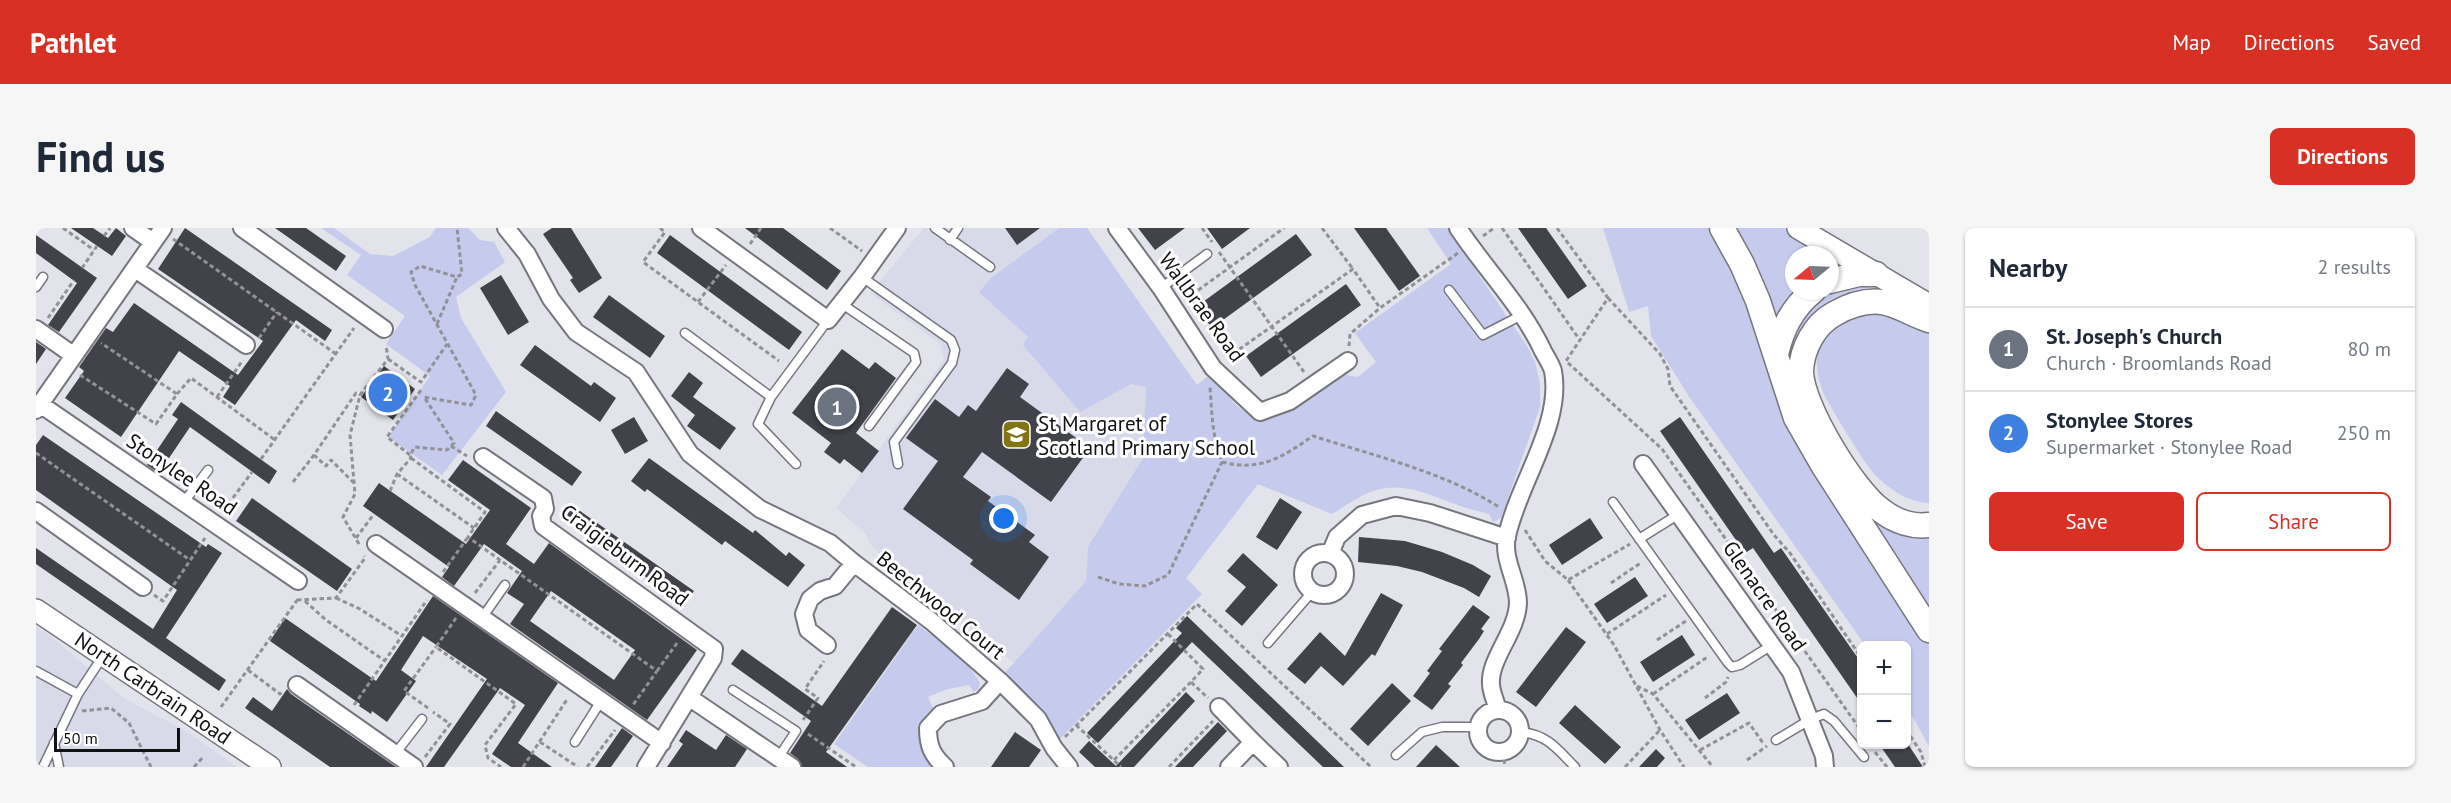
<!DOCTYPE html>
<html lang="en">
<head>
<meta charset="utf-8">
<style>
	body { margin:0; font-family:"PT Sans",sans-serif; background:#f6f6f7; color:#1f2937 }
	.controls { position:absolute; right:18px; bottom:18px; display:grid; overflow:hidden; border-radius:9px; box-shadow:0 2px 4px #0004 }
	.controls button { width:54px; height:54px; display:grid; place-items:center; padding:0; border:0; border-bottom:2px solid #e0e1e3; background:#fff; color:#1f2937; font:30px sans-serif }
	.compass { position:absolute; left:1749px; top:18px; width:54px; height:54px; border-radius:50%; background:#fff; box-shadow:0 2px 4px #0004; rotate:251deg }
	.scale { position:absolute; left:18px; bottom:15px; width:126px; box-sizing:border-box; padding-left:6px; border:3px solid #111114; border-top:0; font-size:16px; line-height:21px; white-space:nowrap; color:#111114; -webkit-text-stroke:4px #fff; paint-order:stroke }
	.you { position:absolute; left:968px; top:291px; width:21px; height:21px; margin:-15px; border:4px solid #fff; border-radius:50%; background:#1a73e8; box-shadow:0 0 0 9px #1a73e833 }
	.badge { display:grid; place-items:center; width:39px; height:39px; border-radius:50%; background:#d93025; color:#fff; font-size:20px; font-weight:700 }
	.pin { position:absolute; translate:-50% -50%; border:3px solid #fff; box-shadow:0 2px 6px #0006 }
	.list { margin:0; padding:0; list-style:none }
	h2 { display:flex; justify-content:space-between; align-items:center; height:78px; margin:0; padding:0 24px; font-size:26px }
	h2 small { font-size:20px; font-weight:400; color:#747a83 }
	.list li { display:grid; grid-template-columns:39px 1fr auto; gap:18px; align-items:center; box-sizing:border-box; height:84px; padding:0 24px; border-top:2px solid #e0e1e3 }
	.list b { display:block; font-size:22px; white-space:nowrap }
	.list p { margin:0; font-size:20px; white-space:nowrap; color:#747a83 }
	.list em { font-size:20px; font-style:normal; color:#747a83 }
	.actions { display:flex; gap:12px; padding:18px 24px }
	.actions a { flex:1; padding:14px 0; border:2px solid #d93025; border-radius:9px; text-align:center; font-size:21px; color:#d93025 }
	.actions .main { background:#d93025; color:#fff }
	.map { position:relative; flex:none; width:1893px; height:539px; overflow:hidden; border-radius:9px }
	header { display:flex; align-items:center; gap:36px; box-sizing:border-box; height:84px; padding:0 30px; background:#d93025; color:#fff }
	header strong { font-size:28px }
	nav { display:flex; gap:33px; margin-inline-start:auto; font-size:21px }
	.intro { display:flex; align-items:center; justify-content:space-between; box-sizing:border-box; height:144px; padding:0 36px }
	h1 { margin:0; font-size:42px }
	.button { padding:15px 27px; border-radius:9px; background:#d93025; color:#fff; font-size:21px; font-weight:700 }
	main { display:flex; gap:36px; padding:0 36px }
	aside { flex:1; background:#fff; border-radius:9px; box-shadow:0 2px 4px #0004 }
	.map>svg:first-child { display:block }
</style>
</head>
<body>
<header>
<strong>Pathlet</strong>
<nav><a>Map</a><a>Directions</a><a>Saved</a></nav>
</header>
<div class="intro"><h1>Find us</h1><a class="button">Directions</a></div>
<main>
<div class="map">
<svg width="1893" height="539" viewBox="0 0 1893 539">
	<rect width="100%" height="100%" fill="#e2e3eb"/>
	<!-- built -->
	<path fill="#d8daea" d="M888 0H1023L955 50 992 109 1044 183 1095 155 1110 159 1107 230 1052 319 1050 353 978 435 857 339 832 314 831 307 800 280 908 132 904 116 834 65Z
		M0 398 17 410 89 471 152 504 201 539H0Z"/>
	<!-- green -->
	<path fill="#c6caed" d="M285 0H298L334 26 357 28 394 9 400 0H432L444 12 458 14 469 34 420 69 425 90 470 164 406 247 352 209 394 148 350 116 369 88 311 47 325 27Z
		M1023 0H1051L1161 157 1175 146 1201 178 1218 190 1256 182 1305 146 1322 149 1340 134 1319 105 1415 36 1391 0H1411L1491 118 1499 134 1504 156V179L1465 290 1457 294 1453 286C1443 283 1432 281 1422 277 1392 267 1366 251 1332 265 1320 270 1308 279 1296 286L1222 256 1150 350 1166 366 1021 514 1016 496 968 446 1050 353 1052 319 1107 230 1110 159 1095 156 1044 184 987 117 992 109 943 64 955 50Z
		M1567 0H1676L1703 50 1731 130 1738 162 1762 209 1893 416V518L1871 479 1870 418 1829 417 1654 170 1615 108 1612 78 1593 84Z
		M1699 0H1747L1793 27H1758V63H1761L1739 92 1716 32Z
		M1826 48 1839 58C1792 67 1781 75 1761 119L1821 261 1893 297V385L1770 190 1748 114 1782 63Z
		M1827 80 1893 93V275C1872 274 1856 263 1841 249 1832 241 1792 176 1787 164 1782 151 1779 137 1782 123 1787 102 1810 92 1827 80Z
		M882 397 929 432 944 455 942 461 938 464 933 457 912 461 892 469 898 482C877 506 881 516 899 539H832L798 516Z"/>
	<!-- building -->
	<path fill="#42434a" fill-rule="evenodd" d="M35 0H57L72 10 80 0 90 8 76 28Z
		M149 0 296 102 289 113 260 92 199 177 187 169 194 158 143 123 85 209 29 170 48 143 43 139 70 100 77 104 98 75 202 147 227 113 122 41Z
		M239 0H270L310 28 300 43Z
		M516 0H535L566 50 543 65 534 52 537 50 507 6Z
		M709 0H747L805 43 791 62Z
		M969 0H1004L981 17Z
		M1102 0H1149L1119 22Z
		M1171 0H1214L1186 21Z
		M1318 0H1350L1384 48 1363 63Z
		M1482 0H1510L1551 58 1532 71Z
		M1260 6 1276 27 1176 100 1160 79Z
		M0 7 61 50 23 104 12 97 41 55 0 25Z
		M634 7 766 104 753 122 621 25Z
		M465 47 493 94 472 107 444 60Z
		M1310 56 1325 77 1225 149 1210 128Z
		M573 67 629 108 614 130 557 89Z
		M0 114 10 121 0 136Z
		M499 117 555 158 558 154 580 170 564 194 484 137Z
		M806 121 833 141 839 134 860 150 820 205 843 223 826 245 808 231 804 236 788 224 795 215 756 185Z
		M348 138 379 161 357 192 325 169Z
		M971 140 993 156 984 169 1054 220 1015 274 946 224 927 249 955 269 952 273 999 307 993 314 1013 329 983 372 934 336 937 332 867 281 902 233 870 210 899 171 923 189 932 177 940 183Z
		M653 144 667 155 657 169 700 200 684 222 651 198 659 187 635 168Z
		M145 174 241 243 233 256 154 199 123 245 111 237 142 191 136 187Z
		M460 183 546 244 536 258 450 198Z
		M598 189 612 213 589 226 575 202Z
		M1644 189 1738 325 1745 320 1826 436V477L1717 320 1709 325 1624 203Z
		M7 207 170 319 172 316 186 325 130 410 190 452 183 463 0 336V320L117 401 141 362 0 262V217Z
		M613 230 717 305 719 302 750 328 753 324 769 337 752 359 689 313 686 317 611 261 609 264 595 253Z
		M427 232 495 280 470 316 498 336 513 315 661 422 611 492 474 396 488 376 471 365 486 343 448 316 418 358 406 349 413 339 327 278 343 255 430 316 454 282 412 252ZM515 363 599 422 578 452 494 393Z
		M216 270 316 341 301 363 200 293Z
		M1244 270 1266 284 1241 322 1220 309Z
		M537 278 658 363 648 376 528 291Z
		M1554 290 1567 310 1526 337 1513 317Z
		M1323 309 1369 313 1406 324 1437 337 1455 348 1443 369 1428 360 1386 344 1361 338 1322 334Z
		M1207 325 1242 357 1206 398 1189 383 1210 359 1191 343Z
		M1599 349 1612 368 1571 395 1558 376Z
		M1345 365 1367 377 1339 428 1336 426 1307 458 1285 438 1269 456 1251 441 1284 404 1309 428Z
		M397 368 522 455 482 515 516 539H475L456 526 489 477 464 460 408 539H390L451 451 387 408 365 442 380 453 351 494 336 483 335 486 323 478 324 476 234 413 249 390 340 453Z
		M1437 377 1454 389 1445 401 1448 403 1443 411 1425 435 1427 437 1412 456 1415 458 1396 482 1377 468 1394 445 1391 443 1406 423 1403 421Z
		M856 379 881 397 790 524 811 539H766L762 531 754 525 775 493 695 436 706 421 786 478Z
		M1151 388 1308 539H1287L1156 414 1062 515 1051 505 1146 405 1140 400Z
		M1530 399 1550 414 1500 479 1480 464Z
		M1646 407 1659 427 1617 454 1604 434Z
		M1356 455 1375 473 1332 518 1314 501Z
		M251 461 255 466 360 539H294L209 480 217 469 236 483Z
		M1150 464 1159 473 1098 539H1059L1043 524 1053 513 1080 538Z
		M1691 465 1704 485 1663 512 1649 492Z
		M1539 477 1585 519 1569 536 1523 495Z
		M1182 494 1191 503 1157 539H1139Z
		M586 500 597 508 575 539H559Z
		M650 502 680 522 690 507 711 521 699 539H631L647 516 643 513Z
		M979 504 1005 522 993 539H955Z
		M1843 516H1872L1887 539H1859Z
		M1400 517 1424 539H1380Z
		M1620 521 1629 530 1621 539H1603Z"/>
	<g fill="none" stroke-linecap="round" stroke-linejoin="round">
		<defs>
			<path id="service" d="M899 0 954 39
				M914 12 922 0
				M826 49 915 112 919 122 916 135 858 214 862 236
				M0 59 7 49
				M1125 60 1171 26
				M1413 62 1447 107 1486 87
				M806 76 878 125 880 134 833 198
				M649 105 735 169
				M760 236 722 196 735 169 792 92
				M148 274 172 242
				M1577 274 1692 435 1696 439 1704 437 1736 417
				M1603 311 1643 286
				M446 390 469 357
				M1232 415 1276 364
				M0 443 42 466
				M697 462 760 503 742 530
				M1485 504C1512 507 1521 521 1539 539
				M1740 512 1775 491 1788 486 1798 493 1828 529
				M539 514 565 473
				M18 515 23 539
				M359 526 386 491
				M1360 527 1386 504 1406 499H1442
				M7 539 42 466 67 428"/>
			<path id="minor" d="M97 0 117 14
				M206 0 348 101
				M470 0 491 26 515 71 540 104 600 144 654 226 724 281 794 315 818 335
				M665 0 792 92 826 49 861 0
				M1081 0 1125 60 1177 140 1224 184 1254 173 1312 133
				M1422 0C1449 41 1486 78 1507 123 1510 129 1515 136 1517 143 1527 196 1482 256 1471 308 1466 332 1482 352 1482 375 1481 404 1453 431 1455 456 1455 464 1460 474 1462 482
				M99 41 210 117
				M0 101 37 127
				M4 176 262 353
				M0 182 127 0
				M447 229 507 270 509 281 505 288 507 298 678 421 677 430 610 539
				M1607 236 1755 444 1788 528 1789 539
				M0 283 107 359
				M340 316 626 515
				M1267 346a21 21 0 1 1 42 0a21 21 0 1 1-42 0Z
				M1294 326 1301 309 1326 287 1360 278 1394 285 1471 310
				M791 417 772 402 768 386 774 371 784 363 799 358 818 335 895 393 964 453 1002 491 1018 520 1033 539
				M261 457 378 539
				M654 470 756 539
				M1183 479 1217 514 1193 539
				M1442 503a21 21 0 1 1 42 0a21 21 0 1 1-42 0Z
				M1217 514 1243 539
				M909 539C896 527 892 518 892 500L905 486 946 473 964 453"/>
			<path id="tertiary" d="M1762 0 1893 77
				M0 382 234 539"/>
			<path id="secondary" d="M1686 0 1706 36 1722 73 1760 190 1787 237 1893 402
				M1794 53 1823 46H1840
				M1893 92C1877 87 1863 77 1846 74 1829 72 1812 78 1798 86 1778 97 1766 121 1765 143 1765 177 1818 264 1846 283 1859 293 1876 299 1893 297
				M1740 126C1746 101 1756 80 1777 63"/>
		</defs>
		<!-- service casing -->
		<use href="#service" stroke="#76777e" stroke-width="11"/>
		<!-- minor casing -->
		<use href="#minor" stroke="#76777e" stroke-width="20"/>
		<!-- tertiary casing -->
		<use href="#tertiary" stroke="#76777e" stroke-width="24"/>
		<!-- secondary casing -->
		<use href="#secondary" stroke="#76777e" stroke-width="27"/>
		<!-- path -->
		<path stroke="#919197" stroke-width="3" stroke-dasharray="4.5 3" stroke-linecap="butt" d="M27 0 58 22
			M624 0 629 4 607 34 743 133
			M794 0 826 23
			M1166 0 1176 14
			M1286 0 1317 41
			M1466 0 1543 111
			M1521 0 1572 70 1530 133 1626 221 1826 504
			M68 8 74 0
			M1447 8 1458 0
			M137 11 300 126
			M714 16 725 0
			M1183 24 1268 144
			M46 40 61 18
			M1572 70 1624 126 1632 141 1634 158 1738 307 1754 325 1826 431
			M1150 71 1248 0
			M662 74 690 37
			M12 90 38 52
			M401 96 421 49
			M223 110 241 84
			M1313 118 1314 106 1344 80
			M1191 130 1317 41 1344 80 1422 25
			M352 131 385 154 411 116
			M44 147 120 196 141 166 65 115
			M141 166 155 150 239 212
			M181 169 207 132
			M415 218 431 228
			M0 225 154 332
			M374 227 351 209 385 162
			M375 230 449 284 432 309 464 332
			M225 231 318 100
			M1186 234C1225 244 1246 229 1277 208 1339 228 1408 244 1463 279
			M361 246 438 300
			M257 254 278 227
			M318 255 295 232 290 238 278 227 320 165 324 167
			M354 263 361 246 375 230 374 227 379 219 411 222 418 215 388 169 435 177 440 167 379 57 375 44 384 38 421 49 426 46 421 0
			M188 282 216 244
			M1489 302 1509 333 1532 352 1594 316
			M320 310 338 286
			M323 316 307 289 319 266 314 207 324 167 352 131 350 117
			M407 344 432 309
			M1062 349 1083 356 1109 358 1132 347 1186 234C1176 209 1176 185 1174 159
			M1532 352 1578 417 1624 502 1648 539
			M1575 355 1606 334
			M439 365 464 332 621 443 597 477
			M118 367 127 373 169 310
			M300 370 324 381 366 408
			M261 372 300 370 329 330 328 328
			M269 373 290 392 349 433
			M420 390 400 419 480 476 449 517 452 530 465 539
			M1132 406 1167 441 1155 454 1172 470
			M1571 406 1630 367
			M1621 412 1650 393
			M212 442 244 466 247 463
			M621 443 641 415
			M1601 458 1617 466 1677 539
			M1617 466 1673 428
			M1669 470 1690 454 1692 449
			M318 477 391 372
			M185 479 262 371
			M392 480 368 463 400 419
			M46 483 75 480 93 495 115 539
			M767 492 782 470 769 461 788 433
			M1040 497 1085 539
			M1870 502 1885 524 1889 539
			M772 506 820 539
			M1029 509 1161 376 1335 539
			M504 514 542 539
			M1664 522 1713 495 1727 515
			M1467 524 1469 539
			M1839 524 1851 539
			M389 529 414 496 397 484
			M1078 532 1155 454
			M1711 532 1731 518
			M158 539 168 528
			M487 539 532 470
			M551 539 579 502
			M1133 539 1177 493
			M1589 539 1624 502"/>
		<!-- service -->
		<use href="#service" stroke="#fff" stroke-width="8"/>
		<!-- minor -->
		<use href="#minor" stroke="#fff" stroke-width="16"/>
		<!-- tertiary -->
		<use href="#tertiary" stroke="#fff" stroke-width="21"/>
		<!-- secondary -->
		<use href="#secondary" stroke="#fff" stroke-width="24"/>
	</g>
	<!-- icons -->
	<defs>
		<symbol id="school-square" viewBox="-11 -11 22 22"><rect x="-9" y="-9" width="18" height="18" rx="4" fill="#827415" stroke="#fff"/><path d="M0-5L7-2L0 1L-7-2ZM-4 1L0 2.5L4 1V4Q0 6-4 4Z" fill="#fff"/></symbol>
	</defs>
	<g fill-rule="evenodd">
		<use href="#school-square" x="964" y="190" width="33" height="33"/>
	</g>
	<g text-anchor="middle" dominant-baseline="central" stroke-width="6" stroke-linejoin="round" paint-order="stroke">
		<!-- street labels -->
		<g font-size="21" fill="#111114" stroke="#fff">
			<text transform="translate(1166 79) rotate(54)">Wallbrae Road</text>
			<text transform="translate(146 246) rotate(34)">Stonylee Road</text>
			<text transform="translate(589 327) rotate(37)">Craigieburn Road</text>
			<text transform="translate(1729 368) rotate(55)">Glenacre Road</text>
			<text transform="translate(905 377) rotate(39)">Beechwood Court</text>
			<text transform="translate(117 460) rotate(34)">North Carbrain Road</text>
		</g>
		<!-- poi labels -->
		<g font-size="21" fill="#111114" stroke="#fff" text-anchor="start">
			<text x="1002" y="195">St Margaret of<tspan x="1002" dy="24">Scotland Primary School</tspan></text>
		</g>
	</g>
</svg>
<div class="controls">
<button>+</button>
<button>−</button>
</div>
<svg class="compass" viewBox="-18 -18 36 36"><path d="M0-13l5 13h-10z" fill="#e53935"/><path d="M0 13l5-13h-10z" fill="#747a83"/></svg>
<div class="scale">50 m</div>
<div class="you"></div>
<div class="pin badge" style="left:801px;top:179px;background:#6b7280">1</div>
<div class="pin badge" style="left:352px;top:165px;background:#3f7fe0">2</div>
</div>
<aside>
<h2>Nearby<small>2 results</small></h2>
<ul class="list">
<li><span class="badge" style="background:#6b7280">1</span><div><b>St. Joseph's Church</b><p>Church · Broomlands Road</p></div><em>80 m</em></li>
<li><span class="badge" style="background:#3f7fe0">2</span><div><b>Stonylee Stores</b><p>Supermarket · Stonylee Road</p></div><em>250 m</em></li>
</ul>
<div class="actions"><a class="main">Save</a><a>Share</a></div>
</aside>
</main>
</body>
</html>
